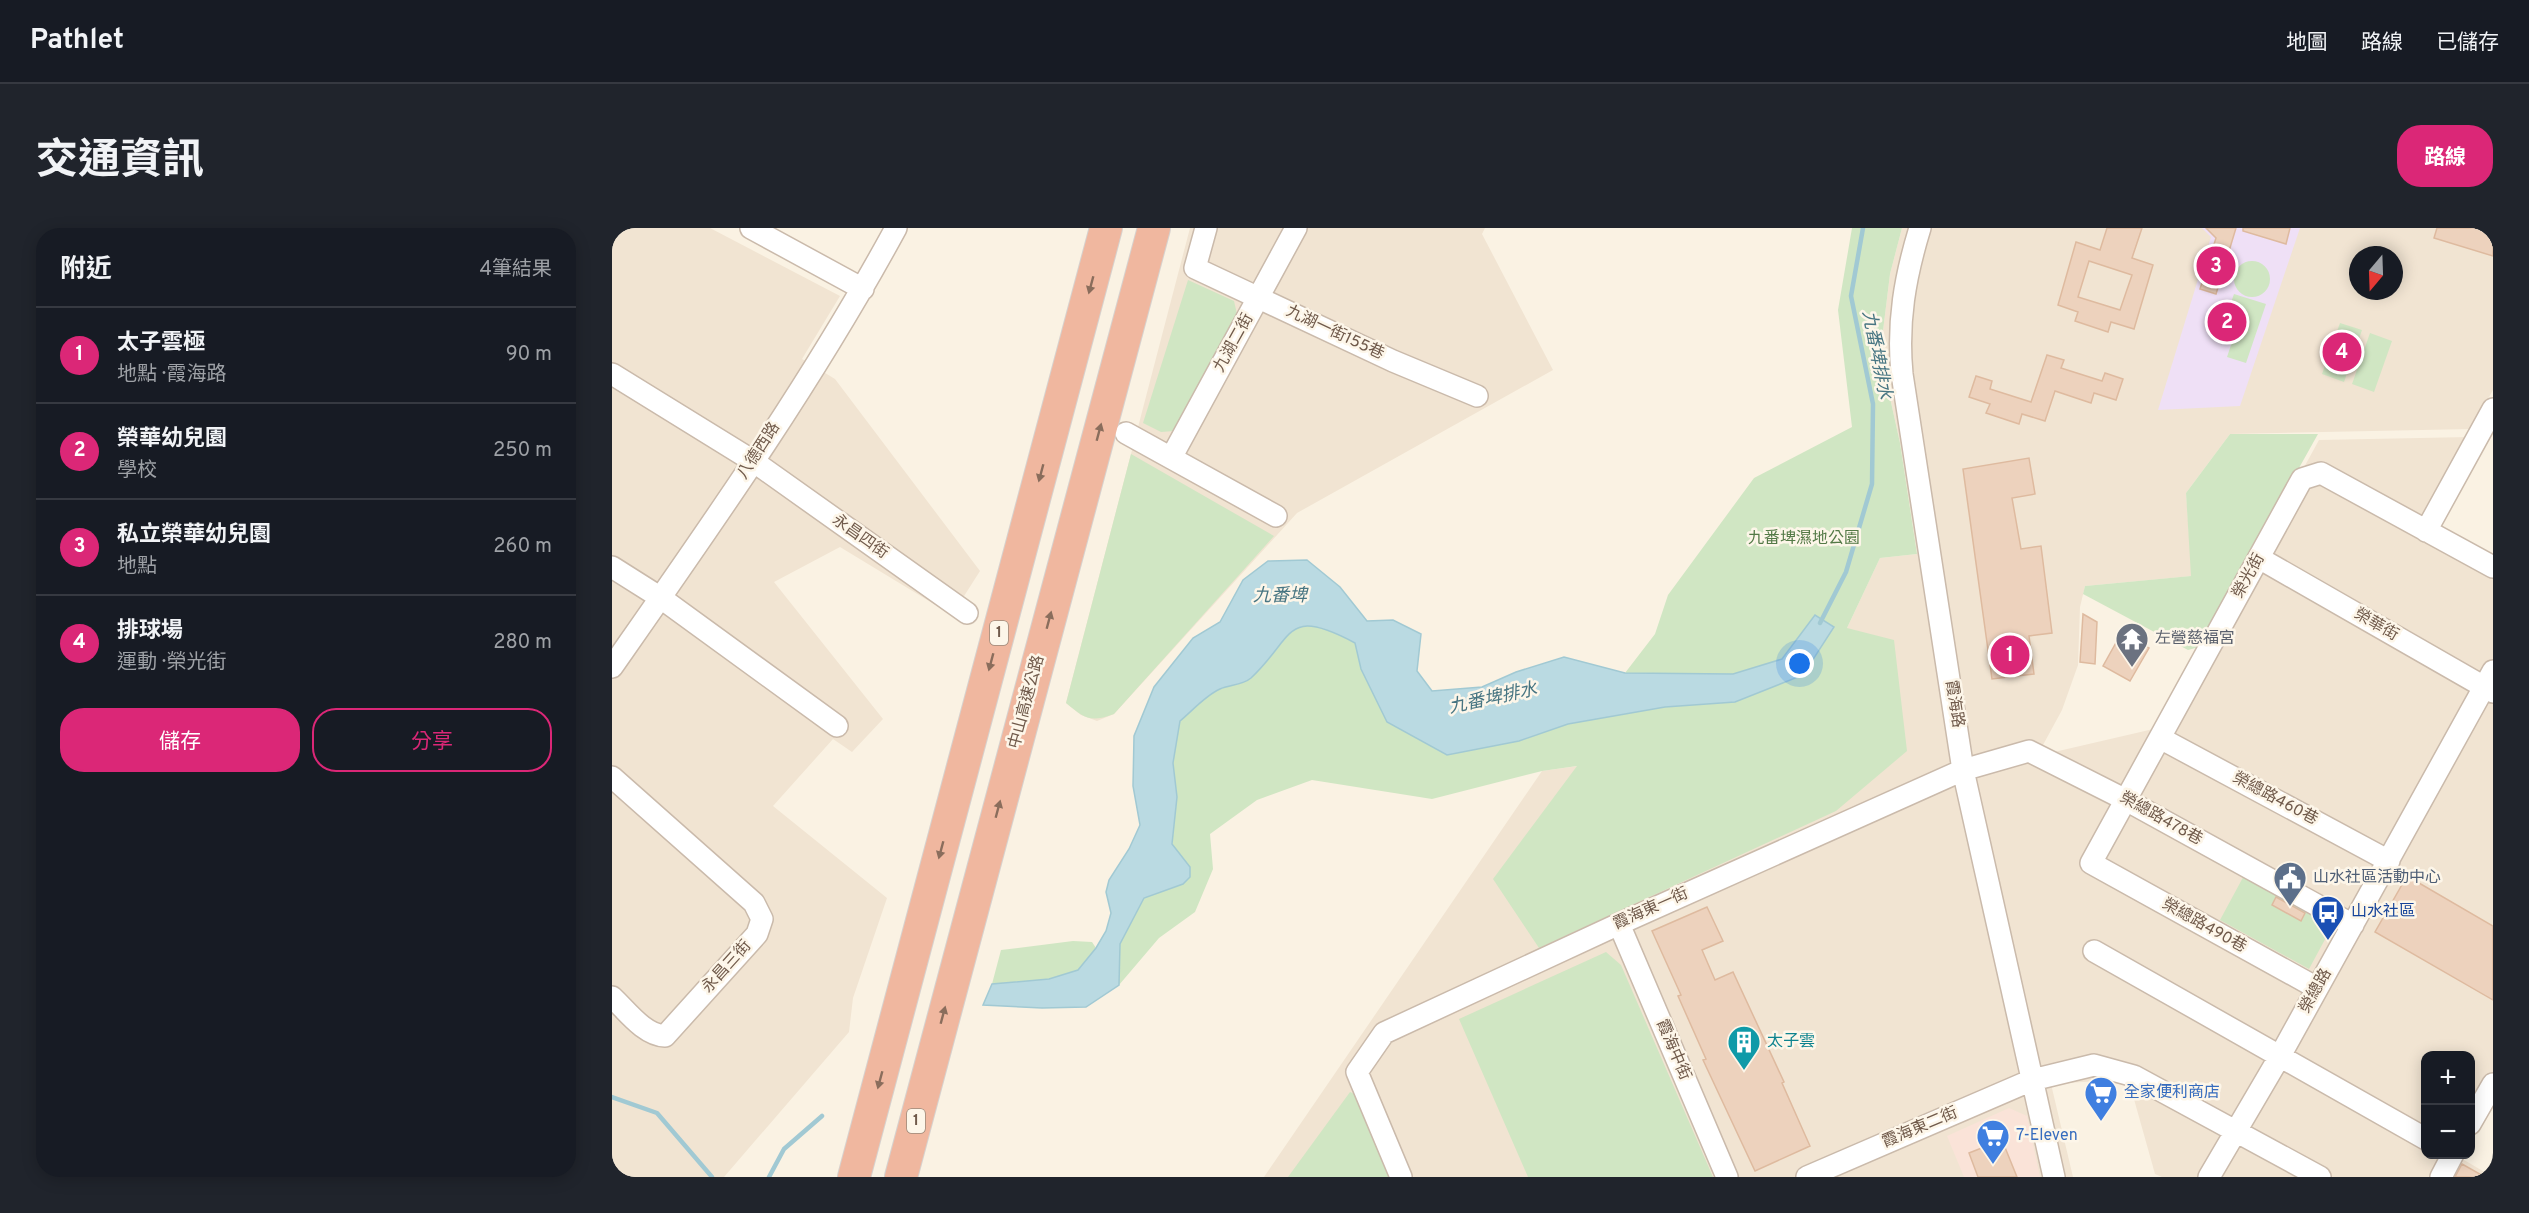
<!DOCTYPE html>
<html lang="zh-TW">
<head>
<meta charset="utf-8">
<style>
	body { margin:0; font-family:Overpass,"Noto Sans TC",sans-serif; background:#20242c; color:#f1f3f6 }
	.controls { position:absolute; right:18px; bottom:18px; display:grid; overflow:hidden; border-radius:12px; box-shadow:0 3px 15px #0003 }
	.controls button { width:54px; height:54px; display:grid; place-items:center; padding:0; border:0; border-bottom:2px solid #363941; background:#171b24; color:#f1f3f6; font:30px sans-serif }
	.compass { position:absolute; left:1737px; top:18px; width:54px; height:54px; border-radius:50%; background:#171b24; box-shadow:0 3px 15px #0003; rotate:199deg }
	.you { position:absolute; left:1188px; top:436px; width:21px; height:21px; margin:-15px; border:4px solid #fff; border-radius:50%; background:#1a73e8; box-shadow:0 0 0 9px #1a73e833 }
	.badge { display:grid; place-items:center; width:39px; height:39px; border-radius:50%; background:#db2777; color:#fff; font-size:20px; font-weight:700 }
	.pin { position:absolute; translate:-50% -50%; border:3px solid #fff; box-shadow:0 2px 6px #0006 }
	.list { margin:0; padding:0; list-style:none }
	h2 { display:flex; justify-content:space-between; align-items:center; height:78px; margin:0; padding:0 24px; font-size:26px }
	h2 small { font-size:20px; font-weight:400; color:#9ea1a6 }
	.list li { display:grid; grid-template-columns:39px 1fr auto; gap:18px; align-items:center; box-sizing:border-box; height:96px; padding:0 24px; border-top:2px solid #363941 }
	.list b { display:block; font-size:22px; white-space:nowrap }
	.list p { margin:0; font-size:20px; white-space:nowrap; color:#9ea1a6 }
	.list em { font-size:20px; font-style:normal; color:#9ea1a6 }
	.actions { display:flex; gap:12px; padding:18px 24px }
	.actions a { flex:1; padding:14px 0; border:2px solid #db2777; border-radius:24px; text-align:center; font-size:21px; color:#db2777 }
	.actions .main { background:#db2777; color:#fff }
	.map { position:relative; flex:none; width:1881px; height:949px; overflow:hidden; border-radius:24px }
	header { display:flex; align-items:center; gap:36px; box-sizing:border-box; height:84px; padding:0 30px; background:#171b24; border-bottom:2px solid #363941 }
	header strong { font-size:28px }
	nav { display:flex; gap:33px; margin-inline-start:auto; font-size:21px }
	.intro { display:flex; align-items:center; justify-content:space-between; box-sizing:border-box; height:144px; padding:0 36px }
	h1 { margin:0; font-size:42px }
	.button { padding:15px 27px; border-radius:24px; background:#db2777; color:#fff; font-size:21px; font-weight:700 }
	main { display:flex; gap:36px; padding:0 36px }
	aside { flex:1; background:#171b24; border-radius:24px; box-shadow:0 3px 15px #0003 }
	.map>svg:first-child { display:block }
</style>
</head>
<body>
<header>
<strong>Pathlet</strong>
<nav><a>地圖</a><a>路線</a><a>已儲存</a></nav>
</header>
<div class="intro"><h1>交通資訊</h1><a class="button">路線</a></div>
<main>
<aside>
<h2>附近<small>4筆結果</small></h2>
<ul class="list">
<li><span class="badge">1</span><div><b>太子雲極</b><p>地點 · 霞海路</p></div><em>90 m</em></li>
<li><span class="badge">2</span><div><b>榮華幼兒園</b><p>學校</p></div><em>250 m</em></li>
<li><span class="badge">3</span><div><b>私立榮華幼兒園</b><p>地點</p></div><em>260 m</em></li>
<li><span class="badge">4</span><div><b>排球場</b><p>運動 · 榮光街</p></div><em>280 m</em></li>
</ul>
<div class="actions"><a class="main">儲存</a><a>分享</a></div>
</aside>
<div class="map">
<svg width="1881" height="949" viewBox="0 0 1881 949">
	<rect width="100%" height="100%" fill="#faf2e3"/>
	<!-- residential -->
	<path fill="#f1e4d2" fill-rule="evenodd" d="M0 0H98L228 68 190 131 223 151 368 343 340 387 228 319 162 354 271 491 240 524 221 511 161 578 275 670 241 770 237 804 112 949H0Z
		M578 0H873L870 6 941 142 685 285 502 486 485 493 469 487 454 475Z
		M1290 0H1881V162L1859 201 1618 206 1574 265 1580 348 1473 358 1468 379 1466 437 1450 482 1425 528 1550 499 1707 212 1858 209 1804 307 1881 349V873L1878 871 1859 907 1858 828H1814V926L1848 927 1847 929 1881 949H1550L1543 946 1518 857 1487 853 1439 856 1461 949H652L930 543 966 538 1235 400 1268 330 1305 326 1288 215 1273 147 1271 103 1278 46ZM1746 27H1782V63H1746Z"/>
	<!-- commercial -->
	<path fill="#fae3d8" d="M1397 880 1415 888 1428 949H1352L1335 908Z"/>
	<!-- education -->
	<path fill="#efe0f6" d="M1590 0H1688L1628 178 1546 182 1599 9Z"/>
	<!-- green -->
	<path fill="#d0e6c3" d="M1240 0H1290L1278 46 1271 103 1273 147 1288 215 1305 326 1268 330 1235 400 1282 412 1295 523 1224 583 927 720 881 651 965 538 930 543 820 571 700 552 645 572 598 606 601 641 583 684 547 710 507 757 508 716 532 670 571 656 578 639 560 617 565 569 561 535 568 493C580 483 594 467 608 461 617 457 631 457 639 450 684 409 672 377 743 415L749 441 907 513 956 496 1053 479 1123 474 1191 447 1203 387 1170 431 1121 446 1013 445 1043 406 1056 367 1142 250 1240 199 1226 82Z
		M1622 51a18 18 0 1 1 36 0a18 18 0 1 1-36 0Z
		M576 52 622 73 625 86 562 203 549 204 531 195Z
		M1622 66 1654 76 1634 135 1615 129 1626 96 1613 91Z
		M1728 95 1750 102 1732 154 1710 146Z
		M1758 105 1780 113 1762 164 1740 156Z
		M1618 206H1706L1587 419 1576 422 1471 366 1473 358 1579 348 1574 265Z
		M519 226 662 308 502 486C478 495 472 490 454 475Z
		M1635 642 1724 691 1697 741 1608 692Z
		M461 713 480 714 484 720 466 742 437 751 380 756 389 722Z
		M994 724 1009 737 1101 949H916L847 791Z
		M738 864 747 868 781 949H676Z"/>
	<!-- water -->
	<path fill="#badae2" stroke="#a1c9d3" stroke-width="1.5" d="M695 332 728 359 755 393 781 392 809 406 805 443 820 463 870 459 904 444 952 429 1013 445 1121 446 1170 431 1203 387 1222 399 1191 447 1123 474 1053 479 956 496 907 513 835 527 775 494 749 441 743 415C672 377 683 409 639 450 631 457 617 457 608 461 594 467 580 483 568 493L561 535 565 569 560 616 578 639V649L571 656 532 670 508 716 507 757 474 779 430 780 371 777 380 756 437 751 466 742 484 720 494 703 499 685 494 664 497 652 517 621 528 597 521 558 522 508 542 459 581 410 608 394 631 352 656 333Z"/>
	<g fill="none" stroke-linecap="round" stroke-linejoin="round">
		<!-- stream -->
		<path stroke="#a1c9d3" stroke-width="4.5" d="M1208 395 1234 344 1260 256 1261 176 1239 68 1251 0
			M0 869 45 885 100 949
			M157 949 172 921 210 888"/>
	</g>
	<!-- building -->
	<path fill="#edd2bd" stroke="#deba9f" stroke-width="1.5" fill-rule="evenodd" d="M1495 0H1530L1520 30 1541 37 1522 101 1499 94 1496 104 1463 93 1466 84 1446 77 1464 14 1488 22ZM1477 33 1520 47 1508 82 1466 69Z
		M1594 0H1624L1604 66 1588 61 1604 10Z
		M1631 0H1678L1674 16 1631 3Z
		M1825 0H1881V28L1822 10Z
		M1435 127 1452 132 1449 140 1490 153 1493 145 1511 151 1504 172 1482 165 1479 175 1443 163 1433 193 1410 186 1407 196 1374 185 1378 176 1357 169 1364 148 1380 153 1378 161 1419 174Z
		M1417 230 1423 266 1400 270 1409 321 1429 318 1440 405 1417 408 1422 446 1380 451 1351 241Z
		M1471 386 1485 394 1483 436 1468 434Z
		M1510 404 1537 420 1518 453 1491 438Z
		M1795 648 1881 698V772L1763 704Z
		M1664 669 1693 685 1689 693 1660 677Z
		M1095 679 1111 713 1090 722 1103 752 1121 744 1172 854 1170 855 1198 918 1143 943 1091 832 1094 831 1066 768 1069 767 1040 703Z
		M1390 912 1405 949H1366L1357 925Z
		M1850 936 1873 949H1843Z"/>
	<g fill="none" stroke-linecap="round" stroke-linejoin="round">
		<defs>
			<path id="minor" d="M139 0 251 61
				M594 0 583 40 781 133 865 168
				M1308 0C1293 49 1285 94 1290 146L1351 542 1442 949
				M0 146 141 233 355 385
				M514 205 664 288
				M559 230 684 0
				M1814 303 1881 181
				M1647 330 1881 464
				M0 339 49 370 225 498
				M0 439C100 296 201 153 284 0
				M1548 510 1777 633
				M0 549 142 675 150 691 145 706 53 808C32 807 15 783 0 769
				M1007 696 1115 949
				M1482 723 1814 911
				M1705 760 1479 635 1690 251 1709 245 1881 339
				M1858 896 1881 856
				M789 949 745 844 772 805 1007 696 1351 542 1417 523 1514 572 1741 697
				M1195 949 1420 852 1482 837 1522 848 1708 949
				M1597 949 1668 828 1881 443
				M1829 949 1841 926"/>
			<path id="highway" d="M242 949 494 0
				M289 949 542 0"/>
		</defs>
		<!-- minor casing -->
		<use href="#minor" stroke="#cabaab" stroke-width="24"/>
		<!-- highway casing -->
		<use href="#highway" stroke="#d7d1cd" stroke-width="34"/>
		<!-- minor -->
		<use href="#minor" stroke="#fff" stroke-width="21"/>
		<!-- highway -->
		<use href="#highway" stroke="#f0b79f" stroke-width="32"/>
	</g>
	<!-- one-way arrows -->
	<defs><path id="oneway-solid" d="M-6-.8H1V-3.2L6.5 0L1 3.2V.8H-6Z" transform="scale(1.5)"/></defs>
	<g fill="#8a6d5c">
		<use href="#oneway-solid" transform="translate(479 57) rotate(105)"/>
		<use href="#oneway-solid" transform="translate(487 204) rotate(-75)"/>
		<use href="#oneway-solid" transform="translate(429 245) rotate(105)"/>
		<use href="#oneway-solid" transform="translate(437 392) rotate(-75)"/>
		<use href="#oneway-solid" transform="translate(379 434) rotate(105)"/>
		<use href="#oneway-solid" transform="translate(386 581) rotate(-75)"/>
		<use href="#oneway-solid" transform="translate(329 622) rotate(105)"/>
		<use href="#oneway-solid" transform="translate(331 787) rotate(-75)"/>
		<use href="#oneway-solid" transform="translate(268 852) rotate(105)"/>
	</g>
	<!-- icons -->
	<defs>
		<symbol id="temple-pin" viewBox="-11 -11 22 30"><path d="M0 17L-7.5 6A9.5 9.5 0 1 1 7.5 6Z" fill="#6b7280" stroke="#fdf6e9"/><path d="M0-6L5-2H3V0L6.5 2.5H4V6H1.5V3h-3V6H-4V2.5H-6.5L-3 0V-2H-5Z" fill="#fff"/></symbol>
		<symbol id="civic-pin" viewBox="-11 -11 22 30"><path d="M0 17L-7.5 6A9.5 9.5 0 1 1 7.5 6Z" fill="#5c6f8a" stroke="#fdf6e9"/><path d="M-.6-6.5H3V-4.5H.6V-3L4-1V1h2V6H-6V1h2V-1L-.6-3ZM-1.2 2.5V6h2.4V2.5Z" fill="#fff"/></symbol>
		<symbol id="bus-pin" viewBox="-11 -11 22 30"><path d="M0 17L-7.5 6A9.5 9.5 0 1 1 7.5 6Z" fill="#1a4fb4" stroke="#fdf6e9"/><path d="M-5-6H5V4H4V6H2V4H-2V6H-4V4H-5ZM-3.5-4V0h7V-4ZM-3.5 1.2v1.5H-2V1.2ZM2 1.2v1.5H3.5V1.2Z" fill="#fff"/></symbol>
		<symbol id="building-pin" viewBox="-11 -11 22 30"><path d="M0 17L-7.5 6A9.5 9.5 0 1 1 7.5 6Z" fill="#0f9aa8" stroke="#fdf6e9"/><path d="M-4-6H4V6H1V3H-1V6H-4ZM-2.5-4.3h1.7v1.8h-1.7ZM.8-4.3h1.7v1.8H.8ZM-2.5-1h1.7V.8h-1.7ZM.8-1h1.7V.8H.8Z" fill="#fff"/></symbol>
		<symbol id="supermarket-pin" viewBox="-11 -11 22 30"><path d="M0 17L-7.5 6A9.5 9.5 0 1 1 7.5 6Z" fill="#3f7fe0" stroke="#fdf6e9"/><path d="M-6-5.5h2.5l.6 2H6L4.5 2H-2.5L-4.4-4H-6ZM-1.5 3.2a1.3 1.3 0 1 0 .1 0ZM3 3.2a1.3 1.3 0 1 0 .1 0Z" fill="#fff"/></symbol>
	</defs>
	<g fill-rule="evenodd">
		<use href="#temple-pin" x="1501" y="392" width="38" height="52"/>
		<use href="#civic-pin" x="1659" y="631" width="38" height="52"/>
		<use href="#bus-pin" x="1697" y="665" width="38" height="52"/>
		<use href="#building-pin" x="1113" y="795" width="38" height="52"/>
		<use href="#supermarket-pin" x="1470" y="846" width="38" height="52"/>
		<use href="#supermarket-pin" x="1362" y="889" width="38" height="52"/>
	</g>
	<g text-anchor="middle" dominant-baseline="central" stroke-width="5" stroke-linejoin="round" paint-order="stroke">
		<!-- shield labels -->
		<g fill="#fdf6e9" stroke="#9a897a" stroke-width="1.5">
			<rect x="378" y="393" width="18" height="24" rx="4.5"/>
			<rect x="295" y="881" width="18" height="24" rx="4.5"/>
		</g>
		<g font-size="15" font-weight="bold" fill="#705a4b">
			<text x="387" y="405">1</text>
			<text x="304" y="893">1</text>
		</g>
		<!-- street labels -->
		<g font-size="16" fill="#705a4b" stroke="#fdf6e9">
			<text transform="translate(723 105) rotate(25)">九湖一街155巷</text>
			<text transform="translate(622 115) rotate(-61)">九湖二街</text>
			<text transform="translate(147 223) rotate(-57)">八德西路</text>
			<text transform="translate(248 309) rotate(35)">永昌四街</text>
			<text transform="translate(1637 348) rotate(-61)">榮光街</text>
			<text transform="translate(1764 397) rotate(30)">榮華街</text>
			<text transform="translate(415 474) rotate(-75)">中山高速公路</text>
			<text transform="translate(1342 476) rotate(81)">霞海路</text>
			<text transform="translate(1663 571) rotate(28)">榮總路460巷</text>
			<text transform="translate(1549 591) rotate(29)">榮總路478巷</text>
			<text transform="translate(1039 681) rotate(-24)">霞海東一街</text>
			<text transform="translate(1592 698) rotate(29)">榮總路490巷</text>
			<text transform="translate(115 739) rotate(-48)">永昌三街</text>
			<text transform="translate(1704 763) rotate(-61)">榮總路</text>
			<text transform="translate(1061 822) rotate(67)">霞海中街</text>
			<text transform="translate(1308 900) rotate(-23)">霞海東二街</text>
		</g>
		<!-- park labels -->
		<g font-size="16" fill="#547a47" stroke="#fdf6e9">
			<text x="1192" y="311">九番埤濕地公園</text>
		</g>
		<!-- worship labels -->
		<g font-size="16" fill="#5b616d" stroke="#fdf6e9" text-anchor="start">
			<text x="1543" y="411">左營慈福宮</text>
		</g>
		<!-- service labels -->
		<g font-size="16" fill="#4e5e75" stroke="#fdf6e9" text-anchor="start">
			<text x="1701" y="650">山水社區活動中心</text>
		</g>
		<!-- transit labels -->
		<g font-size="16" fill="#164399" stroke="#fdf6e9" text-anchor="start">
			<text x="1739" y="684">山水社區</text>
		</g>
		<!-- culture labels -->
		<g font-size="16" fill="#0d838f" stroke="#fdf6e9" text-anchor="start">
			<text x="1155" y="814">太子雲</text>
		</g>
		<!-- shop labels -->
		<g font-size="16" fill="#366cbe" stroke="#fdf6e9" text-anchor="start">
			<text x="1512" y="865">全家便利商店</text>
			<text x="1404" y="908">7-Eleven</text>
		</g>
		<!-- water labels -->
		<g font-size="18" font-style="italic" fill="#477582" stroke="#fdf6e9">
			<text transform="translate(1264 127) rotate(79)">九番埤排水</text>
			<text x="668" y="368">九番埤</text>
			<text transform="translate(881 471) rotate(-12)">九番埤排水</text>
		</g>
	</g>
</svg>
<div class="controls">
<button>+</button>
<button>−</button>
</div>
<svg class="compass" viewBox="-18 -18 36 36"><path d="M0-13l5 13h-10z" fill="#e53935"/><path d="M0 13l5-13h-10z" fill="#9ea1a6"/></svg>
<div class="you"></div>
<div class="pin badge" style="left:1398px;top:427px">1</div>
<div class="pin badge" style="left:1615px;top:94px">2</div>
<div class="pin badge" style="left:1604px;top:38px">3</div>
<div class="pin badge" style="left:1730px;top:124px">4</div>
</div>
</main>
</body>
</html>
